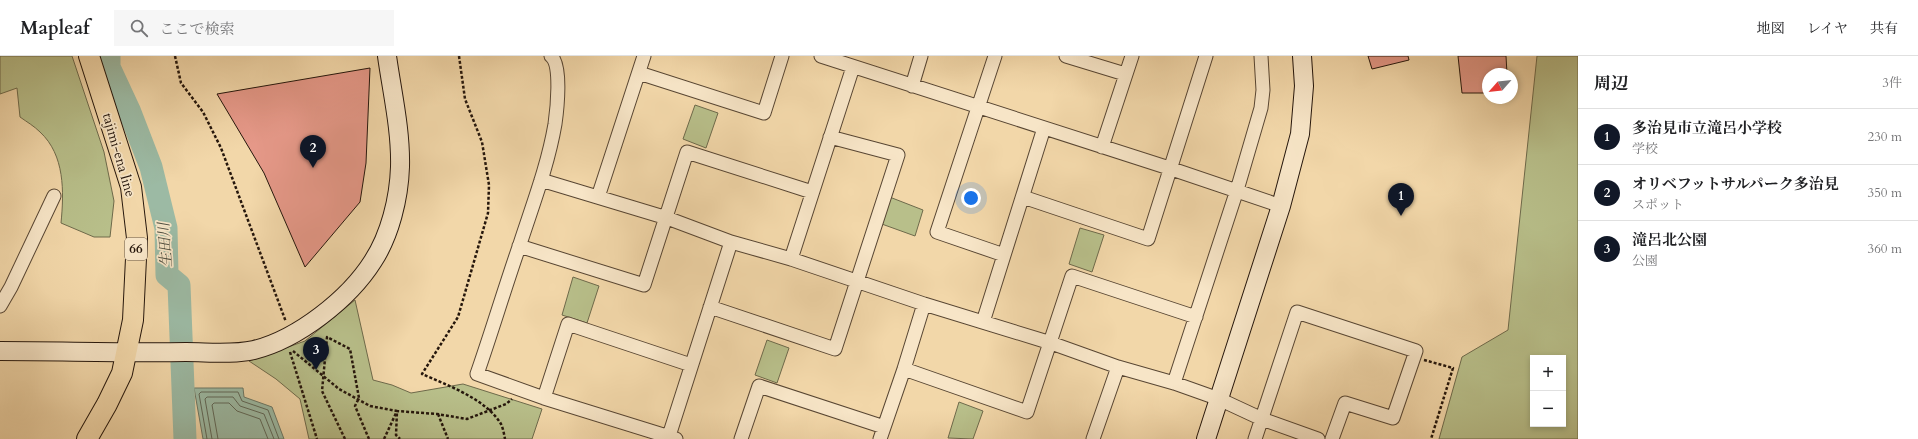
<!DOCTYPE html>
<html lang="ja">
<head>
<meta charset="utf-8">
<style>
	body { margin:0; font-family:Cardo,"Noto Serif JP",serif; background:#f6f6f6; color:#202124 }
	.controls { position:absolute; right:12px; bottom:12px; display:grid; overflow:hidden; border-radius:0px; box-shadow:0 2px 6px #0003 }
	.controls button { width:36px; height:36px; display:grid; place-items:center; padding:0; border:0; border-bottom:1px solid #e0e0e0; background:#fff; color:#202124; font:20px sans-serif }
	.compass { position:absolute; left:1482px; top:12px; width:36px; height:36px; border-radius:50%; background:#fff; box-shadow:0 2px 6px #0003; rotate:243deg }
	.you { position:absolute; left:971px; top:142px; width:14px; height:14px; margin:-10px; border:3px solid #fff; border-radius:50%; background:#1a73e8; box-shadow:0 0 0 6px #1a73e833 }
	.badge { display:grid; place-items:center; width:26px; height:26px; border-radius:50%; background:#111827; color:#fff; font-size:13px; font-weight:700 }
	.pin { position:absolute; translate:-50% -33px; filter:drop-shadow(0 1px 2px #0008) }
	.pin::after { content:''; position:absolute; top:21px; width:14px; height:12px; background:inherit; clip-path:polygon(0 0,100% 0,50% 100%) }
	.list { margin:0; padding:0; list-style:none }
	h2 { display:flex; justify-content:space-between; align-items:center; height:52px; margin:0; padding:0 16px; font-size:17px }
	h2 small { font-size:13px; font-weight:400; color:#757577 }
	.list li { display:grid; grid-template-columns:26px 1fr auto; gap:12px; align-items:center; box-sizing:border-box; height:56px; padding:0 16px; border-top:1px solid #e0e0e0 }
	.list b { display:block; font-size:15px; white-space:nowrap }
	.list p { margin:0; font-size:13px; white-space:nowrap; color:#757577 }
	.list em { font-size:13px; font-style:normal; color:#757577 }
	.icon { flex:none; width:22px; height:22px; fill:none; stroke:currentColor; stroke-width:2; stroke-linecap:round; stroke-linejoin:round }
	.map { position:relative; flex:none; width:1578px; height:383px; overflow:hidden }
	header { display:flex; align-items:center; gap:24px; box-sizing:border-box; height:56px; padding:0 20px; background:#fff; border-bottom:1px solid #e0e0e0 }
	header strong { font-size:19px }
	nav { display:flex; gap:22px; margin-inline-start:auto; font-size:14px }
	.search { width:280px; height:36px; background:#f6f6f6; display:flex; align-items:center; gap:10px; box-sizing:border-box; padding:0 14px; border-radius:0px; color:#757577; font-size:15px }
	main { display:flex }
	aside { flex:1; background:#fff }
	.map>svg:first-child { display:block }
</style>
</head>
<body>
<header>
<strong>Mapleaf</strong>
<div class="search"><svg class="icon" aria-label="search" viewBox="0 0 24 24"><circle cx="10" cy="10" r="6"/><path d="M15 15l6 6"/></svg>ここで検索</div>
<nav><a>地図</a><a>レイヤ</a><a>共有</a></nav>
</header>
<main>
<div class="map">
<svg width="1578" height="383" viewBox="0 0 1578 383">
	<rect width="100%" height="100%" fill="#f2d7a9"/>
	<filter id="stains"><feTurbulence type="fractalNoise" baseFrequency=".005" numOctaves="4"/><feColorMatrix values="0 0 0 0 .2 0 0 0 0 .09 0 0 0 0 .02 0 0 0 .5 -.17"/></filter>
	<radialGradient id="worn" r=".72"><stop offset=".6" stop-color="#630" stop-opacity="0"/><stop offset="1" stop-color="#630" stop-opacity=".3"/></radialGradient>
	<!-- green -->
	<path fill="#b8bf8a" stroke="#6e6a4b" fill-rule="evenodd" d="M0 0H72L104 96 114 145 110 181H94L61 167C64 136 65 99 40 76 34 70 27 66 20 61L17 32 0 38Z
		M1537 0H1578V383H1439L1462 301 1508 274ZM1533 302H1563V368H1533Z
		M695 49 718 57 706 92 683 83Z
		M887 140 923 154 915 180 879 167Z
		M1080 172 1104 179 1092 216 1069 208Z
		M573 221 599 230 587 267 562 259Z
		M355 244 373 324 392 329 411 337 463 328 542 353 532 383H309L300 343 276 323 249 305 305 285Z
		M767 284 789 292 777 327 755 319Z
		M959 346 983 355 973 383 948 382Z"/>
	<!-- water -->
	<path fill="#9cbaa4" stroke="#6c7867" d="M194 332H243L244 341 272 351 284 383H203Z"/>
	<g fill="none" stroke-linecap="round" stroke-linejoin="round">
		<!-- shore -->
		<path stroke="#606858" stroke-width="1" d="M207 383 199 338 201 336H238L242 345 268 354 279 383
			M212 383 205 343 207 341H233L240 350 264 358 274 383
			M218 383 212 349 214 347H229L237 355 260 363 268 383"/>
		<!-- river -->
		<path stroke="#9cbaa4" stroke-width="23" d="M109 0V11L129 54 151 111 166 172 167 219 179 229 185 383"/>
	</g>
	<!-- building -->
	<path fill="#e59888" stroke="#25160c" d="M1368 0H1408L1409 4 1372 13Z
		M1458 0H1506L1507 18H1488V37H1462Z
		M370 12 366 107 360 146 305 211 264 117 217 38Z"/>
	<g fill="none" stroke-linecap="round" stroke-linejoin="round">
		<defs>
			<path id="street" d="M551 0C562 9 557 54 555 68 548 109 533 148 520 188 505 231 492 275 477 318L544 342 676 383
				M821 0 1169 112 1281 150
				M995 0 937 176 1004 199
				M1066 0 1125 18
				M639 17 764 57 782 0
				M912 30 921 0
				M1102 91 1132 0
				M541 124 667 162 731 186 791 203 924 248 1051 287 1118 311 1174 327 1219 343 1262 363 1318 383
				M598 141 644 0
				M1023 141 1148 183 1206 0
				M519 190 644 229 687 96 812 136
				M791 203 853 11
				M0 250 11 231 54 140
				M710 251 835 293 898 99 830 81
				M983 266 1044 72
				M904 313 1027 356 1072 220 1196 261
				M1174 327 1237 134 1261 52 1263 34 1261 0
				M544 342 568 268 691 309
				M668 383 731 186
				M741 383 759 330 884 371
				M880 383 904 313 924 248
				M1093 383 1118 311
				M1255 383 1297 256 1416 295 1393 362 1345 347 1332 383"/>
			<path id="secondary" d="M0 295C62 295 124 297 186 296 208 296 232 299 254 294 298 283 349 243 373 205 390 179 399 142 400 111 401 74 392 36 387 0
				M1206 383 1281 150 1300 78 1304 30 1302 0"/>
			<path id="primary" d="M87 383 107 348 122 317 133 264 137 182 131 131 89 0"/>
		</defs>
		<!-- street casing -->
		<use href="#street" stroke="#584633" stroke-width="15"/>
		<!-- secondary casing -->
		<use href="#secondary" stroke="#25160c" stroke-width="20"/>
		<!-- primary casing -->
		<use href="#primary" stroke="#25160c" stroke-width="22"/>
		<!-- path -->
		<path stroke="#25160c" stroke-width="2.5" stroke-dasharray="3 2" stroke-linecap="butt" d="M175 0 181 27 203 56 221 92 286 266
			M459 0 465 43 482 86 489 129 488 157 458 261 422 318C447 329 486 343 501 368 503 372 504 378 505 383
			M293 295 339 333 370 350 397 355 396 379 400 383
			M290 296 317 383
			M1424 304 1453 312 1431 383
			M438 358 448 383
			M345 383 322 335 327 281 350 293 359 342 355 350 369 383
			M384 383 397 355 437 358 467 363 506 348 512 343"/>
		<!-- street -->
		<use href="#street" stroke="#f7e5c7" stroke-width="13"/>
		<!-- secondary -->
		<use href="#secondary" stroke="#f7e5c7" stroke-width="18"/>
		<!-- primary -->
		<use href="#primary" stroke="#f2d7a9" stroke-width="20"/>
	</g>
	<g text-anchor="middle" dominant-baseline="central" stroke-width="3.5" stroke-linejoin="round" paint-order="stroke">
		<!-- shield labels -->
		<rect fill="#f7e5c7" stroke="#645444" stroke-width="1" x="125" y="182" width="22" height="22" rx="3"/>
		<g font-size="13" font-weight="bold" fill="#25160c">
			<text x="136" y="193">66</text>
		</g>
		<!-- street labels -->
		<g font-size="14" fill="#25160c" stroke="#f7e5c7">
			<text transform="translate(119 99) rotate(74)">tajimi-ena line</text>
		</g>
		<!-- water labels -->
		<g font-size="15" font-style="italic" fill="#4f4f41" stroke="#f7e5c7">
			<text transform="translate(165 189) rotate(-94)">生田川</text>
		</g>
	</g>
	<rect width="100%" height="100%" filter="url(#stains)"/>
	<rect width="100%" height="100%" fill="url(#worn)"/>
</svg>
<div class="controls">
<button>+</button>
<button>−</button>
</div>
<svg class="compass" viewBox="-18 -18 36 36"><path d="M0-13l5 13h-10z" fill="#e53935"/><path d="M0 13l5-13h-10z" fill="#757577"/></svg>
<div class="you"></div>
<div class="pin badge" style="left:1401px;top:160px">1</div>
<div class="pin badge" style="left:313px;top:112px">2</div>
<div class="pin badge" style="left:316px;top:314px">3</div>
</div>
<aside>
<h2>周辺<small>3件</small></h2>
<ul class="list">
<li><span class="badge">1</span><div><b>多治見市立滝呂小学校</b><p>学校</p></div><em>230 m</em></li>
<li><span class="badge">2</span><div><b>オリベフットサルパーク多治見</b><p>スポット</p></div><em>350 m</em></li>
<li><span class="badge">3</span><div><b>滝呂北公園</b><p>公園</p></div><em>360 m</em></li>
</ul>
</aside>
</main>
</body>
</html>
